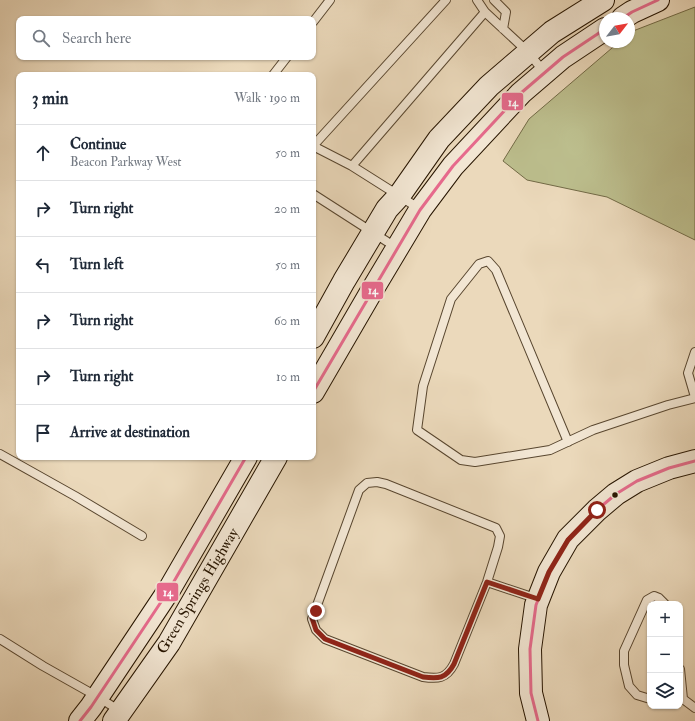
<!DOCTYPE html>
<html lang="en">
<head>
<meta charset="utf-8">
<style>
	body { margin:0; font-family:"IM FELL Double Pica",serif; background:#f6f6f7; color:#1f2937 }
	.controls { position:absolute; right:12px; bottom:12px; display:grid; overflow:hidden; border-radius:8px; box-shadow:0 1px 3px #0004 }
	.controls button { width:36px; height:36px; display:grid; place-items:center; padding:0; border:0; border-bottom:1px solid #e0e1e3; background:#fff; color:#1f2937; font:20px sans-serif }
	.compass { position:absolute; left:599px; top:12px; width:36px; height:36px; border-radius:50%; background:#fff; box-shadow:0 1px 3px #0004; rotate:59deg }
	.stop { position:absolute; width:12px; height:12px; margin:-9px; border:3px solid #8f2418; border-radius:50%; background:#fff }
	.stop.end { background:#8f2418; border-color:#fff; box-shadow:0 1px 4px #0008 }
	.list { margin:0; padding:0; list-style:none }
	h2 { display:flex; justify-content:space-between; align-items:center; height:52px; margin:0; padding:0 16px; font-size:17px }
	h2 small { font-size:13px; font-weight:400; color:#747a83 }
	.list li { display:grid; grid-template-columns:26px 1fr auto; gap:12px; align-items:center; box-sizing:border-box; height:56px; padding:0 16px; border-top:1px solid #e0e1e3 }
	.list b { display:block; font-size:15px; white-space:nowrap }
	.list p { margin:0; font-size:13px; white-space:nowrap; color:#747a83 }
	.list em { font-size:13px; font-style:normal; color:#747a83 }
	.icon { flex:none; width:22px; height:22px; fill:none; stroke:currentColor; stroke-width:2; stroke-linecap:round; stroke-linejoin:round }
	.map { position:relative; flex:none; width:695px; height:721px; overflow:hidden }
	.search { position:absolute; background:#fff; box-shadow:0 1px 3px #0004; left:16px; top:16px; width:300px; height:44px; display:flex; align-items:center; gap:10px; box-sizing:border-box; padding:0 14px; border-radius:8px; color:#747a83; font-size:15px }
	.panel { position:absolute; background:#fff; box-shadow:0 1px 3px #0004; left:16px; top:72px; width:300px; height:388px; border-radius:8px }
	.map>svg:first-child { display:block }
</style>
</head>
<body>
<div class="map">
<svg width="695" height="721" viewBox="0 0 695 721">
	<rect width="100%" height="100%" fill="#ebd9bb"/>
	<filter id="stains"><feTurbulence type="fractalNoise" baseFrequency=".005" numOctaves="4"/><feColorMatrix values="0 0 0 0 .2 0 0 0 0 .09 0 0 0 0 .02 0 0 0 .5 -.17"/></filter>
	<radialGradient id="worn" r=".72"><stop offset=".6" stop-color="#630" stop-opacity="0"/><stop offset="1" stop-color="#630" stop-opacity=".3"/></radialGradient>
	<!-- green -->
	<path fill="#bcbe8d" stroke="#726a46" d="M695 7V240L607 197 527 180 503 161 529 119 619 42H629V34L633 31Z"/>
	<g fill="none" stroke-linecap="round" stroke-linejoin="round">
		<defs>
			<path id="lane" d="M477 0 485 12 528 52 544 72
				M494 0 506 12 503 29
				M313 22 330 0
				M273 75 287 57
				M313 146 446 0
				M313 146 352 166
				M313 194 397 248
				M420 209 352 166 485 12
				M695 397 688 373 695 352
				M568 442 496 270 488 261 479 264 451 299 423 386 417 430 461 460 475 462 550 450 593 430 668 405 695 398
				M0 454 75 496 142 536
				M377 482 386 484 496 528 500 536 498 547 487 582 454 664C446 679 438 679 423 677L325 639 316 630 312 619 359 490 367 483Z
				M487 582 538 599
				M0 639 43 666 98 697 120 711
				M680 669 683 699 695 708
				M650 699 637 695 629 686 624 665V651L647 600 654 596 659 598 665 604"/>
			<path id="secondary" d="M623 18 632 12 658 0
				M313 337 344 281 387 209 399 196 439 139 489 86 552 32 603 0
				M313 392 374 287 420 210 453 166 521 93 563 57 605 29
				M80 721 91 707 169 590 246 457
				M114 721 169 643 276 457
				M538 721 531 693 530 649 536 605 549 572 568 539 597 510 616 494 637 481 669 468 695 461"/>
		</defs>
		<!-- lane casing -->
		<use href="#lane" stroke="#58462f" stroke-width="10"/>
		<!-- secondary casing -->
		<use href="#secondary" stroke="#271500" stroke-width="24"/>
		<!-- lane -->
		<use href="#lane" stroke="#f2e6d3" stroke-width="8"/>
		<!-- secondary -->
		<use href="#secondary" stroke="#f2e6d3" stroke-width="22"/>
		<defs>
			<path id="bus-1" d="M623 18 632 12 658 0
				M313 392 420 210 453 166 521 93 563 57 605 29
				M80 721 91 707 169 590 246 457
				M538 721 531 693 530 649 536 605 549 572 568 539 597 510 616 494 637 481 669 468 695 461"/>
		</defs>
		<!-- bus-1 casing -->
		<use href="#bus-1" stroke="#f2e6d3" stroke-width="6"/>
		<!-- bus-1 -->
		<use href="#bus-1" stroke="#e66a8c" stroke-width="3"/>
	</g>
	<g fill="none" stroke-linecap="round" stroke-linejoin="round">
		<!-- route -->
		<path stroke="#8f2418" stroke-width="5" d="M316 611 312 618 316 630 325 639 423 677C438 679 446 679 454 664L487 582 538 599 549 572 568 540 597 510"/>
	</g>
	<!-- markers -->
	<circle fill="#271500" stroke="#f2e6d3" stroke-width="1.5" cx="615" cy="495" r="3.5"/>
	<g text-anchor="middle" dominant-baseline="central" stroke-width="3" stroke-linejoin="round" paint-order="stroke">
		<!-- street labels -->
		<g font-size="15" fill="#271500" stroke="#f2e6d3">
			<text transform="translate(198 591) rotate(-59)">Green Springs Highway</text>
		</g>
	</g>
	<g stroke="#f2e6d3" stroke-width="1.5">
		<rect x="501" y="92" width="23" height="19" rx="4" fill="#e66a8c"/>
		<rect x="361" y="281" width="23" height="19" rx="4" fill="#e66a8c"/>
		<rect x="156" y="582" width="23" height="20" rx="4" fill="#e66a8c"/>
	</g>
	<g font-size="11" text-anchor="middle" font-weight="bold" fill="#fff">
		<text x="513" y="106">14</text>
		<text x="373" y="294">14</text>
		<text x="168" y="596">14</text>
	</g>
	<rect width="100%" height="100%" filter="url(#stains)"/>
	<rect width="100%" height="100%" fill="url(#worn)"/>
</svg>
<div class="controls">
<button>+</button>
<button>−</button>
<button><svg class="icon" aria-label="layers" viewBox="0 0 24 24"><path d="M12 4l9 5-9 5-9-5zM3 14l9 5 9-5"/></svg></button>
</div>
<svg class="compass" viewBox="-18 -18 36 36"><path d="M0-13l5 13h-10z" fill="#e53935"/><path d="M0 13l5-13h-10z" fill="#747a83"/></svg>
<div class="stop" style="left:597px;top:510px"></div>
<div class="stop end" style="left:316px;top:611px"></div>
<div class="search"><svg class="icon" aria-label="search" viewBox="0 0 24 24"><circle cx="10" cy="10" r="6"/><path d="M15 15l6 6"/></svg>Search here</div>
<section class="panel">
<h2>3 min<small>Walk · 190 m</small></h2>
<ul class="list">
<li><svg class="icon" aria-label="ahead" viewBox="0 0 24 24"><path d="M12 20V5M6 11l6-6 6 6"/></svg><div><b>Continue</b><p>Beacon Parkway West</p></div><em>50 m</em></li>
<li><svg class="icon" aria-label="right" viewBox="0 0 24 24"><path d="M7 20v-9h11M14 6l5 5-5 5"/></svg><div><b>Turn right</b></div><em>20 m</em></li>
<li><svg class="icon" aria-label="left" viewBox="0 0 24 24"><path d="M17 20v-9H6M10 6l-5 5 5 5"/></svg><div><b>Turn left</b></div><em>50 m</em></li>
<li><svg class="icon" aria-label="right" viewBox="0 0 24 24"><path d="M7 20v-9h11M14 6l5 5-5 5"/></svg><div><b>Turn right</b></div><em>60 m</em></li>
<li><svg class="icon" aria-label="right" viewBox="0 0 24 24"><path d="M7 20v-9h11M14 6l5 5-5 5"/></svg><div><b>Turn right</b></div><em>10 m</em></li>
<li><svg class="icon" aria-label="arrive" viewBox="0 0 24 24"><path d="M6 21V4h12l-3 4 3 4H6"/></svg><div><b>Arrive at destination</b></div></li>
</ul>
</section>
</div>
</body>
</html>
